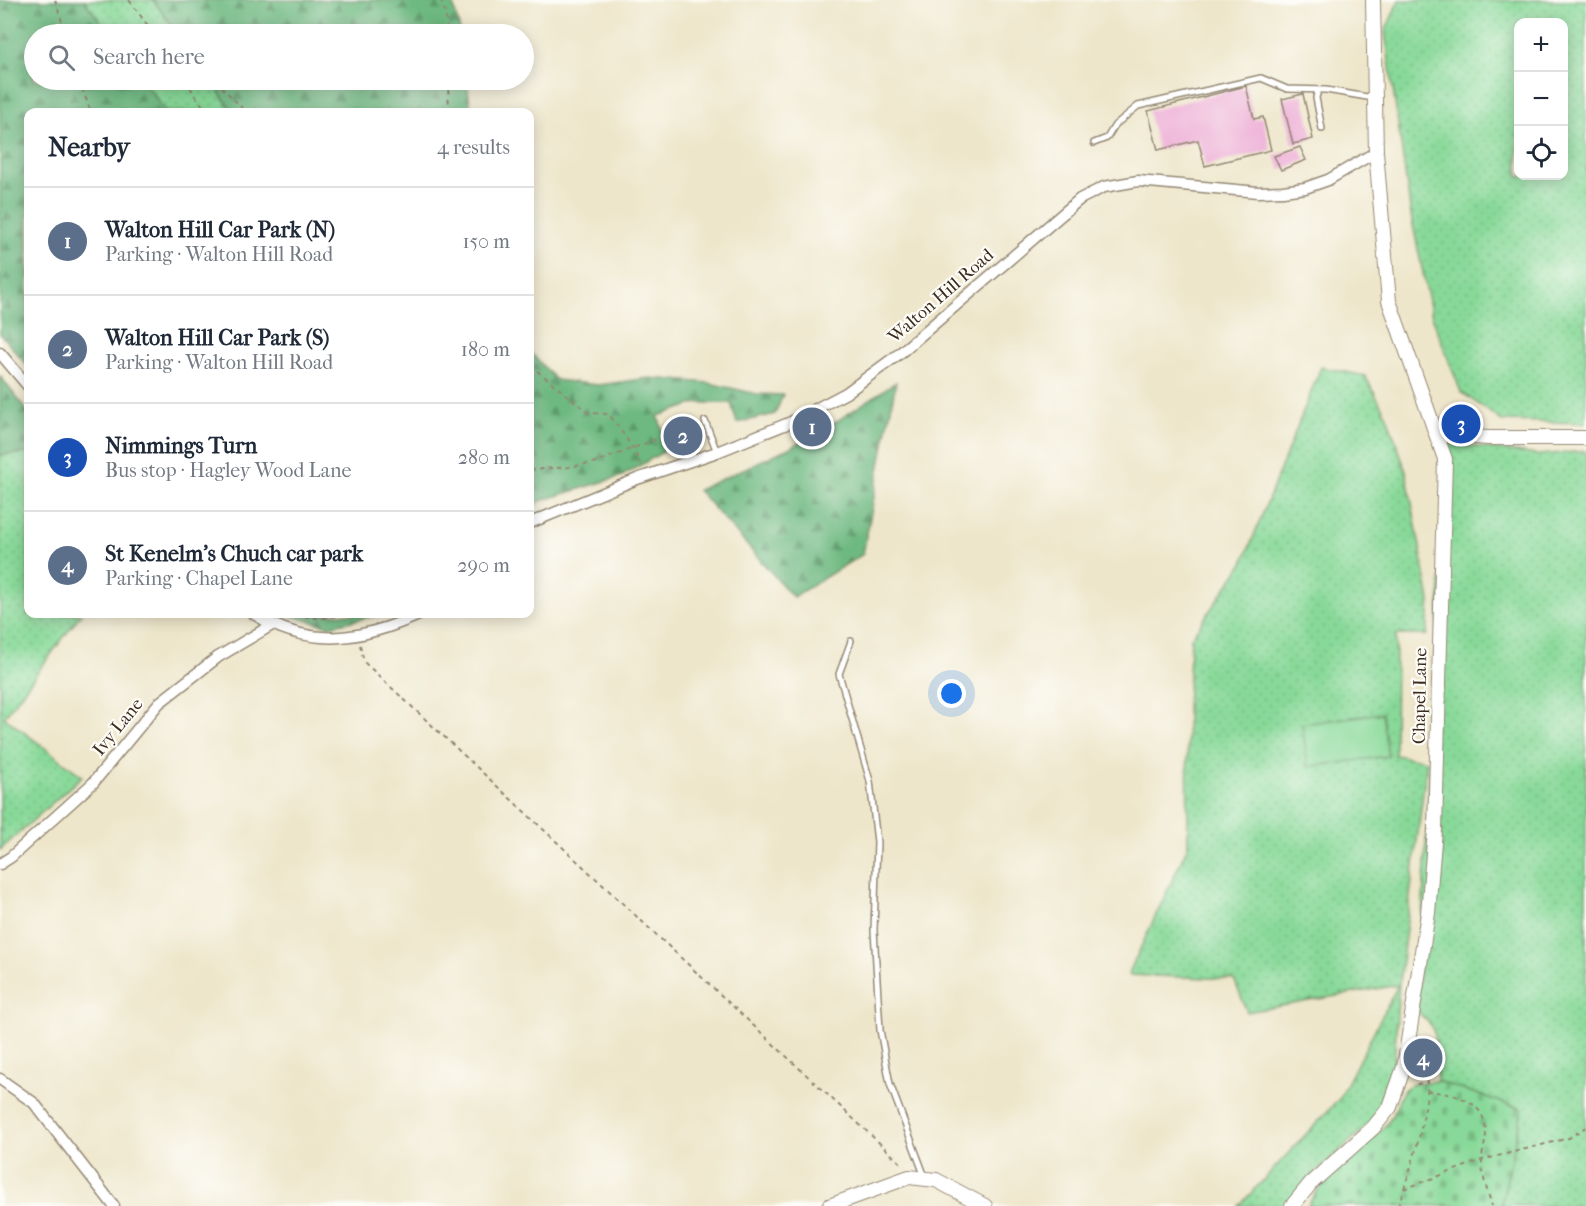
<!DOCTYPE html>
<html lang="en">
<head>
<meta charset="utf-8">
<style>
	body { margin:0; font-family:"IM FELL French Canon",serif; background:#f2f2f3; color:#1f2937 }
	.controls { position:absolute; right:18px; top:18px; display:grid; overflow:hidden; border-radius:12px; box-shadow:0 3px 15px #0003 }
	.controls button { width:54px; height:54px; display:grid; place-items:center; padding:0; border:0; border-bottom:2px solid #e0e1e3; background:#fff; color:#1f2937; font:30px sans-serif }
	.you { position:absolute; left:952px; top:694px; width:21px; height:21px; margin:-15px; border:4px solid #fff; border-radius:50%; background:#1a73e8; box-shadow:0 0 0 9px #1a73e833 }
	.badge { display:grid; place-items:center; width:39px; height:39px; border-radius:50%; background:#111827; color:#fff; font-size:20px; font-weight:700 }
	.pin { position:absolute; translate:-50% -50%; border:3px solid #fff; box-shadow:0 2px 6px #0006 }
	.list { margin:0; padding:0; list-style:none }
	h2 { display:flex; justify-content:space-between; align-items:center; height:78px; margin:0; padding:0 24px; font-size:26px }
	h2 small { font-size:20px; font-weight:400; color:#747a83 }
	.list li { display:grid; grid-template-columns:39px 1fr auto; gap:18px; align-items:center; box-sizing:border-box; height:108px; padding:0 24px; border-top:2px solid #e0e1e3 }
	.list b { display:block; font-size:22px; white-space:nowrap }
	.list p { margin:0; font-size:20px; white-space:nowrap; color:#747a83 }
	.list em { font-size:20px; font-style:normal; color:#747a83 }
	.icon { flex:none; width:33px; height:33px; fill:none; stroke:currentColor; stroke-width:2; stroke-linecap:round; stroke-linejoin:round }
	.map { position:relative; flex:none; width:1586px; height:1206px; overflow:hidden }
	.search { position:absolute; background:#fff; box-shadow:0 3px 15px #0003; left:24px; top:24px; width:510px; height:66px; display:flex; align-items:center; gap:15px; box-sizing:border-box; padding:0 21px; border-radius:33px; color:#747a83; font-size:22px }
	.panel { position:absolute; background:#fff; box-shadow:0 3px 15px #0003; left:24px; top:108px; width:510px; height:510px; border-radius:12px }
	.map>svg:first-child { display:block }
</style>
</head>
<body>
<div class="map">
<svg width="1586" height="1206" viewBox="0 0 1586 1206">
	<defs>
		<pattern id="grass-dots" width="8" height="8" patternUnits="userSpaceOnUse" patternTransform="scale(1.5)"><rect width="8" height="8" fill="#88d999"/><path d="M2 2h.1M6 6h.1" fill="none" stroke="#76ba83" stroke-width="1.8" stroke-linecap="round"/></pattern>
		<pattern id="forest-firs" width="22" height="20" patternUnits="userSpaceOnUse" patternTransform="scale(1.5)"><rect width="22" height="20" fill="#6eb981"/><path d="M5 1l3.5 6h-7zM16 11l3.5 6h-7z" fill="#5c9769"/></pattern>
		<pattern id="cemetery-stones" width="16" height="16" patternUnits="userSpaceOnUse" patternTransform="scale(1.5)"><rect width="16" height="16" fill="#88d999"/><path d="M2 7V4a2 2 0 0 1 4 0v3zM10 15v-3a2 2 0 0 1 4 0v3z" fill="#76ba83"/></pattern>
	</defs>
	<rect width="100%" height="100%" fill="#fdfcf7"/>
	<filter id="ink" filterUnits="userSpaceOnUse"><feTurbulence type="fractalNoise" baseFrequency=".0167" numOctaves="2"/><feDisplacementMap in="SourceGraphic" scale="12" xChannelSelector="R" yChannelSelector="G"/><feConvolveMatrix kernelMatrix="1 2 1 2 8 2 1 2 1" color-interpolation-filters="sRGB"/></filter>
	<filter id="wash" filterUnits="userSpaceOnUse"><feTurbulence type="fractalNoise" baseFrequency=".008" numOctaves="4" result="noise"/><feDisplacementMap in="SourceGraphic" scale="24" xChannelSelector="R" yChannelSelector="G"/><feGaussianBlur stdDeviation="1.35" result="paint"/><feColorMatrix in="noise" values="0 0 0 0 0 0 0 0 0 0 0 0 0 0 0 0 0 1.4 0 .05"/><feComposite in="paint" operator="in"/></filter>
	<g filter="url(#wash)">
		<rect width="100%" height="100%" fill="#eee6ca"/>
		<!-- grass -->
		<path fill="url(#grass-dots)" stroke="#62825c" stroke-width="1.5" fill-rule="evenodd" d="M84 0H153L178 34H110Z
			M1399 0H1586V423L1502 421 1461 392 1432 317 1411 215 1385 32ZM1518 22H1564V176H1518Z
			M143 80H211L233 112H166Z
			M1321 367 1365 376 1387 416 1406 471 1430 601 1427 635H1396L1395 755 1427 761 1399 984 1393 1078 1382 1107 1362 1131 1313 1174 1285 1206H1239L1339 1099 1398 985 1247 1012 1234 979 1128 975 1188 846 1187 707 1191 638 1243 563Z
			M1448 443 1538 455 1586 451V1206H1501L1522 1109 1437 1081 1435 1035 1430 1024 1417 1011Z
			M28 453V614H81L4 717 82 776 0 850V455Z"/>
		<!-- forest -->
		<path fill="url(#forest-firs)" stroke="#547250" stroke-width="1.5" d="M0 0H84L110 34H34V80H143L166 112H28V366L0 334Z
			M153 0H452L461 34H178Z
			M211 80H467L471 112H233Z
			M530 352 556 380 598 385 650 378 709 383 757 394 783 395 775 414 737 423 731 403H697L658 416 668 449 622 476 540 501 530 509Z
			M0 376 28 412V453L0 455Z
			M896 382 863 554 793 597 698 490 791 447 834 423Z
			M285 614H384L329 626Z"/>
		<!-- cemetery -->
		<path fill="url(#cemetery-stones)" stroke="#62825c" stroke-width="1.5" d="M1437 1081 1522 1109 1501 1206H1308C1326 1168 1367 1151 1391 1118 1397 1110 1398 1096 1405 1089 1412 1082 1427 1082 1437 1081Z"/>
		<!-- park -->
		<path fill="#88d999" stroke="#62825c" stroke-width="1.5" d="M1382 713 1388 756 1308 767 1302 724Z"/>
		<g id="blocks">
			<!-- building -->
			<path fill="#eca8d4" d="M1246 86 1254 119 1263 117 1271 150 1205 166 1198 140 1158 150 1148 111Z
				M1303 94 1313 139 1293 144 1282 99Z
				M1300 147 1306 160 1281 170 1274 156Z"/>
		</g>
	</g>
	<g filter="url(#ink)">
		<use href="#blocks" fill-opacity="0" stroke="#948874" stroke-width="1.5"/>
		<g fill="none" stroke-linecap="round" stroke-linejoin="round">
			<defs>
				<path id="service" d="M1318 90 1316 98 1322 129
					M1094 143 1107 138 1115 125 1138 106 1261 78 1287 89 1326 90 1373 98
					M705 421 717 452
					M851 641 839 674 870 781 877 842 874 930 880 1030 890 1084 925 1177"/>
				<path id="minor" d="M0 353 28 386
					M530 523 637 479 717 452 789 423 846 393 899 354 1080 199 1104 187 1138 181 1258 192 1283 191 1305 188 1328 180 1376 152
					M254 614C311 650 363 640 421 614
					M0 864 11 857 93 783 159 703 218 657 272 625
					M0 1079 34 1103 114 1206"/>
				<path id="tertiary" d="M1437 434 1488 438H1586
					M829 1206 909 1177 936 1180 985 1206
					M1292 1206 1311 1183 1373 1128 1390 1107 1404 1067 1428 913 1435 830 1445 459 1389 301 1376 152 1373 0"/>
			</defs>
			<!-- service casing -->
			<use href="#service" stroke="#948874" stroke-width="8"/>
			<!-- minor casing -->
			<use href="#minor" stroke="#948874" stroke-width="13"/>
			<!-- tertiary casing -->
			<use href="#tertiary" stroke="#948874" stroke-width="16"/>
			<!-- path -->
			<path stroke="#948874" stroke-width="2" stroke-dasharray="4.5 4.5" stroke-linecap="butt" d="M55 0 66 34
				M129 0 154 34
				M441 0 446 16 447 34
				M79 80 91 112
				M185 80 207 112
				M215 80 246 112
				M448 80 449 112
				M530 365 589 413 609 414 633 448 640 464
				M530 470 569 467 597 462 696 424
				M296 614C310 619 329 620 343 614
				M360 645 364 662 904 1166
				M1427 1091C1454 1094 1484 1098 1486 1132 1486 1142 1482 1151 1482 1160 1481 1175 1488 1192 1492 1206
				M1404 1189 1482 1160 1569 1138 1586 1127
				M1398 1206C1412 1166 1425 1125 1428 1082L1413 1085"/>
			<!-- service -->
			<use href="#service" stroke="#fff" stroke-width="5"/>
			<!-- minor -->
			<use href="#minor" stroke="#fff" stroke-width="10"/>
			<!-- tertiary -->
			<use href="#tertiary" stroke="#fff" stroke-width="14"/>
		</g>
	</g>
	<g text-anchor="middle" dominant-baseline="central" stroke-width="4.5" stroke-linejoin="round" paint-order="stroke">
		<!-- street labels -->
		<g font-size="18" fill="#3b2a1e" stroke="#fdfcf7">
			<text transform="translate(941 296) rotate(-41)">Walton Hill Road</text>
			<text transform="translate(1420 696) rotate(-89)">Chapel Lane</text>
			<text transform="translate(118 727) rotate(-51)">Ivy Lane</text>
		</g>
	</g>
</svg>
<div class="controls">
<button>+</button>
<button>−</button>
<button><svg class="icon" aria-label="locate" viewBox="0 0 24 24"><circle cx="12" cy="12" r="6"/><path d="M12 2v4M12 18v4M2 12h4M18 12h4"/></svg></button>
</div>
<div class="you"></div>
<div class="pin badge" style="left:812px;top:427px;background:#5c6f8a">1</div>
<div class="pin badge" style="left:683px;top:436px;background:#5c6f8a">2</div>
<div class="pin badge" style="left:1461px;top:424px;background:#1a4fb4">3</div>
<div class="pin badge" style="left:1423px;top:1058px;background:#5c6f8a">4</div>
<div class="search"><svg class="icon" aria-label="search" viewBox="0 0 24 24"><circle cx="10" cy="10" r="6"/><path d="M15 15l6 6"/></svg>Search here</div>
<section class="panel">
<h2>Nearby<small>4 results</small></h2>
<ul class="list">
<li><span class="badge" style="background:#5c6f8a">1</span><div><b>Walton Hill Car Park (N)</b><p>Parking · Walton Hill Road</p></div><em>150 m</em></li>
<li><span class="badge" style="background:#5c6f8a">2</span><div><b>Walton Hill Car Park (S)</b><p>Parking · Walton Hill Road</p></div><em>180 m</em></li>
<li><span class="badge" style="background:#1a4fb4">3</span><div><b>Nimmings Turn</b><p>Bus stop · Hagley Wood Lane</p></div><em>280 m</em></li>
<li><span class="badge" style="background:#5c6f8a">4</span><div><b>St Kenelm's Chuch car park</b><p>Parking · Chapel Lane</p></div><em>290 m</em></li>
</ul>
</section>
</div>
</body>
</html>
